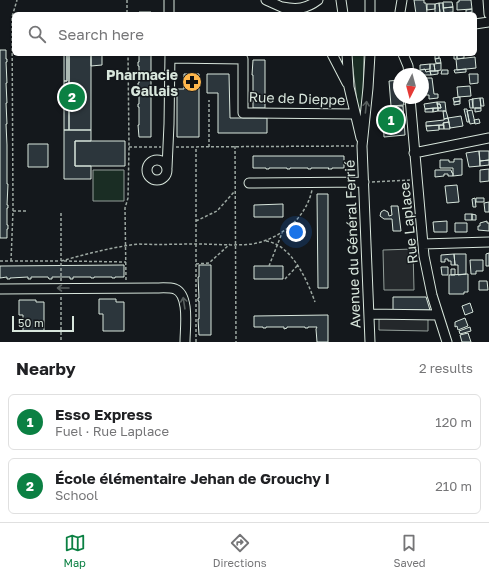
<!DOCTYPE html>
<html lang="en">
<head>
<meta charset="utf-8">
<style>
	body { margin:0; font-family:"Golos Text",sans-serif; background:#f6f6f6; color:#202124 }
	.compass { position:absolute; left:393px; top:68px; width:36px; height:36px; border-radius:50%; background:#fff; box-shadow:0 1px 3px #0004; rotate:186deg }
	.scale { position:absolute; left:12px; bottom:10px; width:62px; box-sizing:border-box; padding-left:4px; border:2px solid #d8e6dc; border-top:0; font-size:11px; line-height:14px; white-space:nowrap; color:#d8e6dc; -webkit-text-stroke:3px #14181c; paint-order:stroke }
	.you { position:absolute; left:296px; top:232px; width:14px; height:14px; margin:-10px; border:3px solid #fff; border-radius:50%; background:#1a73e8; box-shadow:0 0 0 6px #1a73e833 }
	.badge { display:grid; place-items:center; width:26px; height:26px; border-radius:50%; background:#0b8043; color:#fff; font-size:13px; font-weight:700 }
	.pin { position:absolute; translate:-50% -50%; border:2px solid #fff; box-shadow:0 1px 4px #0006 }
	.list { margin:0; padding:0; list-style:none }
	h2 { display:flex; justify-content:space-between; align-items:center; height:52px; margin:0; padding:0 16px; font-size:17px }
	h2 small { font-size:13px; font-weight:400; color:#757577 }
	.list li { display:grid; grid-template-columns:26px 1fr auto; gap:12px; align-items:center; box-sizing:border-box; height:56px; margin:0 8px 8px; padding:0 8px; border:1px solid #e0e0e0; border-radius:6px }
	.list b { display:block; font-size:15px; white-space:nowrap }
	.list p { margin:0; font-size:13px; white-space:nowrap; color:#757577 }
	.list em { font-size:13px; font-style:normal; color:#757577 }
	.icon { flex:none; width:22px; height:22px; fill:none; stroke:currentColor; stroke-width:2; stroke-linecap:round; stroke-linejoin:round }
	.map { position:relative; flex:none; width:489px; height:342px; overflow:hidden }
	.search { position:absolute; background:#fff; box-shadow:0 1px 3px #0004; left:12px; right:12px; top:12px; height:44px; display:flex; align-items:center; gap:10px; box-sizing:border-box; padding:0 14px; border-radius:6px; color:#757577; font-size:15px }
	.sheet { height:180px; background:#fff }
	nav { display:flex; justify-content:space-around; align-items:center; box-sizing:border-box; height:56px; border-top:1px solid #e0e0e0; background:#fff; font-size:11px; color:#757577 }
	nav a { display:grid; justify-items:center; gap:2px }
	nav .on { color:#0b8043 }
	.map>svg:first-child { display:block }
</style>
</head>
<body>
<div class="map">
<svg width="489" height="342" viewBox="0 0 489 342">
	<rect width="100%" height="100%" fill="#14181c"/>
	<!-- green -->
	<path fill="#1a2d24" stroke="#939e99" d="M351 54H364L362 140Z
		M93 170H124V201H93Z"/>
	<!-- parking -->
	<path fill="#24282b" stroke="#939e99" d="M413 249 414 290H384L383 250Z
		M379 317H428V331L379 330Z"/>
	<!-- building -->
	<path fill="#2c363c" stroke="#d8e6dc" d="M414 0H424V3H426L427 13 416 14Z
		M459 0H471L472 9 457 10V2H459Z
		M443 2H452L453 7 443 8Z
		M439 3H443L444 13H440Z
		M439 3 440 13 435 14V4Z
		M427 4H435V9L427 10Z
		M453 7V12L444 13 443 8Z
		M472 9V12L466 13V10Z
		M139 12H151V14H139Z
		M0 50H6V59H7V62H6L7 83H6L7 103H6L7 124H6L7 145V184H8L7 205H8V208H7V225H8V229H7V238H0Z
		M64 54H67V81H64Z
		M67 54H80H69V130H64V81H67Z
		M69 54H91V130H69Z
		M80 54H102V65L91 66V54Z
		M139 54H151V137H139L138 125H139V107H138V104H139V86H138V83H139V66H138V62H139Z
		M435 54H439V58L435 59Z
		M454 54H457V59L475 57 476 68 457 70 456 59H454Z
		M457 54H464V58L457 59Z
		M440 58 441 63H436L435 59Z
		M253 60H265V108H253V96H252V93H253V75H252Z
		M441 63V70L435 71 434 64Z
		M430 64V69L420 70V65Z
		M430 64H434L435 71H430Z
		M425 69 426 72 430 71 431 75H423V74H421L420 70Z
		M466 69V72L455 73 454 70Z
		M442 70H448V74H441Z
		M430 71H438V74L431 75Z
		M184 74H199V137H177V89H184Z
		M207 74H229L230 118H267V133H218V93H207Z
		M469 74H478V83L470 84Z
		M423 78H432L434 94H438V98L429 99V95H424Z
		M399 80V98H403L404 105 391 106 389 81Z
		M470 86 471 96 458 97 457 87Z
		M460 97V101L454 102 453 98Z
		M480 98H483L484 106H481Z
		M480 98 481 108H473L472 99Z
		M473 99V108H470L469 100Z
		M460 101V104L454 105V102Z
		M437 102 438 108 425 109 424 104Z
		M437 102H445L446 111H438V108H441L440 104H437Z
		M437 104H440L441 108H438V111L433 112V108H438Z
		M391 106H403L405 135 384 137 383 119H392Z
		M433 108V112H425V109Z
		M475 108H481V111L475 112Z
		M464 109H467L469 122H467Z
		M472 110 475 123 470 124 467 111Z
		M443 111H446L448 118 444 119Z
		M461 116 463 126 450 128 448 118Z
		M448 118 449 122 443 123 444 125 426 126V122L444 120V119Z
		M479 119 480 123 475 124 474 120Z
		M449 122 450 129H444L443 123Z
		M439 125V130L427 131 426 126Z
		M439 125H444V129H439Z
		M64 130H91V141H75V166H91V179H64Z
		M75 141H125V166H75Z
		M28 144H48V167H28Z
		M479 151 480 166 469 167 466 153Z
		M479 151H489V160L480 161Z
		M253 156H344V168H332V169H328L329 168H311V169H308V168H290V169H287V168H269V169H266V168H253Z
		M454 159H462V175L453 176V168H440V160H449V162H454Z
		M489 160V165L480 166V161Z
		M489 169V181L480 182V170Z
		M435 170H451L452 173H453V176H448V174H444V176L435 177Z
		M457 185 459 202 447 203 445 186Z
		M317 194H328V288H318Z
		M475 198 476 207H473L472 199Z
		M476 198H484V202H476Z
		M489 202V212H485L484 203Z
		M283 204V217H254V205Z
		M391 206H398L401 231H393L392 219H384L380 216 381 212 384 210 388 212 389 216 392 215Z
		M465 214H472V220H465Z
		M472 214 476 215V220H472Z
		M447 221V232H434L433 222Z
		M487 221V223H489V231L478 230V226H480V223Z
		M455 223H467V232H455Z
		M489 253V266H486V254Z
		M454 254 455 265H451V261H448V259H445V262H441V255Z
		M454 254H466V274L458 275V265H455Z
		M470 260H483V271H476V274H471Z
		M124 265V277H115V278H112V277H94V278H91V277H73V279H70V277H52V279H49L48 277H31V279H28V277L10 278V279H7V277L0 278V266Z
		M199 265H211V335H199L198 319H199V301H198V298H199L198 277H199Z
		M254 266H283V279H254Z
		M441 267H448V275H442Z
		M451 269H455V275H451Z
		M468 274V292H464V294H449V275Z
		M479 281H487L488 290H479Z
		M393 297H426L430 310H393Z
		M99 299H116V302H124V331H103V314H99Z
		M19 300H36V302H44V331H23V315H19Z
		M470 303 473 312 465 315 462 306Z
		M328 315V342H317L316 329 317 327H308V328H305V327H287V328L284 329V327H266V328H263V327H254V316Z
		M465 318 468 326 458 330 457 326 455 327V322Z
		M470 327 471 331 460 334 459 331Z
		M468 333 471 342H462L460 335Z"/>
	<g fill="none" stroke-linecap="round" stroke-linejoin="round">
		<defs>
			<path id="minor" d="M169 0V14
				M266 0 286 9
				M341 0 343 14
				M488 0 489 14
				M282 7C297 10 306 9 318 0
				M400 12 402 0
				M370 14V0
				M475 24 489 22
				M332 54 347 83
				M347 54 349 87 361 138
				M370 54 368 88 362 146 370 342
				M403 54 408 66 409 74
				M170 58 243 59V113L355 114
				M410 98 424 256 432 295 447 342
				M414 153 489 138
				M147 170a10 10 0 1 1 20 0a10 10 0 1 1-20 0Z
				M167 168 169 124 170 54
				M249 183 364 182
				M423 244 489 242
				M0 289 154 288C160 288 169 287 175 289 190 295 185 328 185 342
				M369 314 438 315"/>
		</defs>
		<!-- minor casing -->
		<use href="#minor" stroke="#d8e6dc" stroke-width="11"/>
		<!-- path -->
		<path stroke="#9da8a2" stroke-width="1.5" stroke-dasharray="3 2" stroke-linecap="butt" d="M127 0V14
			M235 146 236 342
			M129 147H161
			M176 147 355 146
			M209 147V100
			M372 182 410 180
			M13 211H26
			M196 221 217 211 235 191
			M266 241C292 245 307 280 315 302
			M0 261H60
			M11 261 13 211 12 17 17 0
			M61 261C87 254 112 247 139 244 159 245 178 244 197 244 215 244 234 246 252 244 281 239 306 218 312 190
			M64 261 126 262
			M196 264 209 263 230 244
			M269 266 282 233
			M285 279 298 265
			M126 280 125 208 128 198 129 147 128 54
			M61 281V211
			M61 297V342
			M196 342V147"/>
		<!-- minor -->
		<use href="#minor" stroke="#14181c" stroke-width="9"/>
	</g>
	<!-- one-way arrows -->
	<defs><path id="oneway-shaft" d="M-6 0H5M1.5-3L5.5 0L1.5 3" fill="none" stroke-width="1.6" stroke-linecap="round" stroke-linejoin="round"/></defs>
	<g stroke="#59605f">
		<use href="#oneway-shaft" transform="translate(366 107) rotate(-84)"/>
		<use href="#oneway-shaft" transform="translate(63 288) rotate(180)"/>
		<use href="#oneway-shaft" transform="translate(184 303) rotate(-99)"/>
	</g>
	<!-- icons -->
	<defs>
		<symbol id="pharmacy-disc" viewBox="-11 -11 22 22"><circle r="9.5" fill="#ffb74d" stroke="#14181c"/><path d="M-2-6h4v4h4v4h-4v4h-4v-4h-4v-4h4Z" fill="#111"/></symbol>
	</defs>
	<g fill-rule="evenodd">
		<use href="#pharmacy-disc" x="181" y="71" width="22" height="22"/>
	</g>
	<g text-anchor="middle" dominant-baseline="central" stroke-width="3" stroke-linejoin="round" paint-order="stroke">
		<!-- poi labels -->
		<g font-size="14" font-weight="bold" fill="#d8e6dc" stroke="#14181c" text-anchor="end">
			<text x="178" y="74">Pharmacie<tspan x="178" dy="16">Gallais</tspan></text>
		</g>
		<!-- street labels -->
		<g font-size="14" fill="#d8e6dc" stroke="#14181c">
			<text transform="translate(297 98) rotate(2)">Rue de Dieppe</text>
			<text transform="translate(408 223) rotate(-96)">Rue Laplace</text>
			<text transform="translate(352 244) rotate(-92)">Avenue du Général Ferrié</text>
		</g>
	</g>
</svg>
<svg class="compass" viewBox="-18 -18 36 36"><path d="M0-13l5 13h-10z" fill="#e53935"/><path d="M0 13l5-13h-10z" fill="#757577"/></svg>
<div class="scale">50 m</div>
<div class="you"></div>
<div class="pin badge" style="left:391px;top:120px">1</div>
<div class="pin badge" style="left:72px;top:97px">2</div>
<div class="search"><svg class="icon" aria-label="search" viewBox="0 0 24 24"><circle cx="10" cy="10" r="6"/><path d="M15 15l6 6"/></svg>Search here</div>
</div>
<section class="sheet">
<h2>Nearby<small>2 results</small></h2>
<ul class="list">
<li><span class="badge">1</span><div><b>Esso Express</b><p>Fuel · Rue Laplace</p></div><em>120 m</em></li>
<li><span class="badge">2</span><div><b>École élémentaire Jehan de Grouchy I</b><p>School</p></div><em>210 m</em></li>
</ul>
</section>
<nav>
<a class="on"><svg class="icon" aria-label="map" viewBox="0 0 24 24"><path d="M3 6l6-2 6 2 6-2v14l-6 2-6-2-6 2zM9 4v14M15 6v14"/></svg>Map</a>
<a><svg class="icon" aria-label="directions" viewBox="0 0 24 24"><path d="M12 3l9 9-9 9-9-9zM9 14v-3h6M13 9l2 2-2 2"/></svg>Directions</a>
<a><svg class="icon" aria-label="saved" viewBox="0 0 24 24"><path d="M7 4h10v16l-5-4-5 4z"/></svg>Saved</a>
</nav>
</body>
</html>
